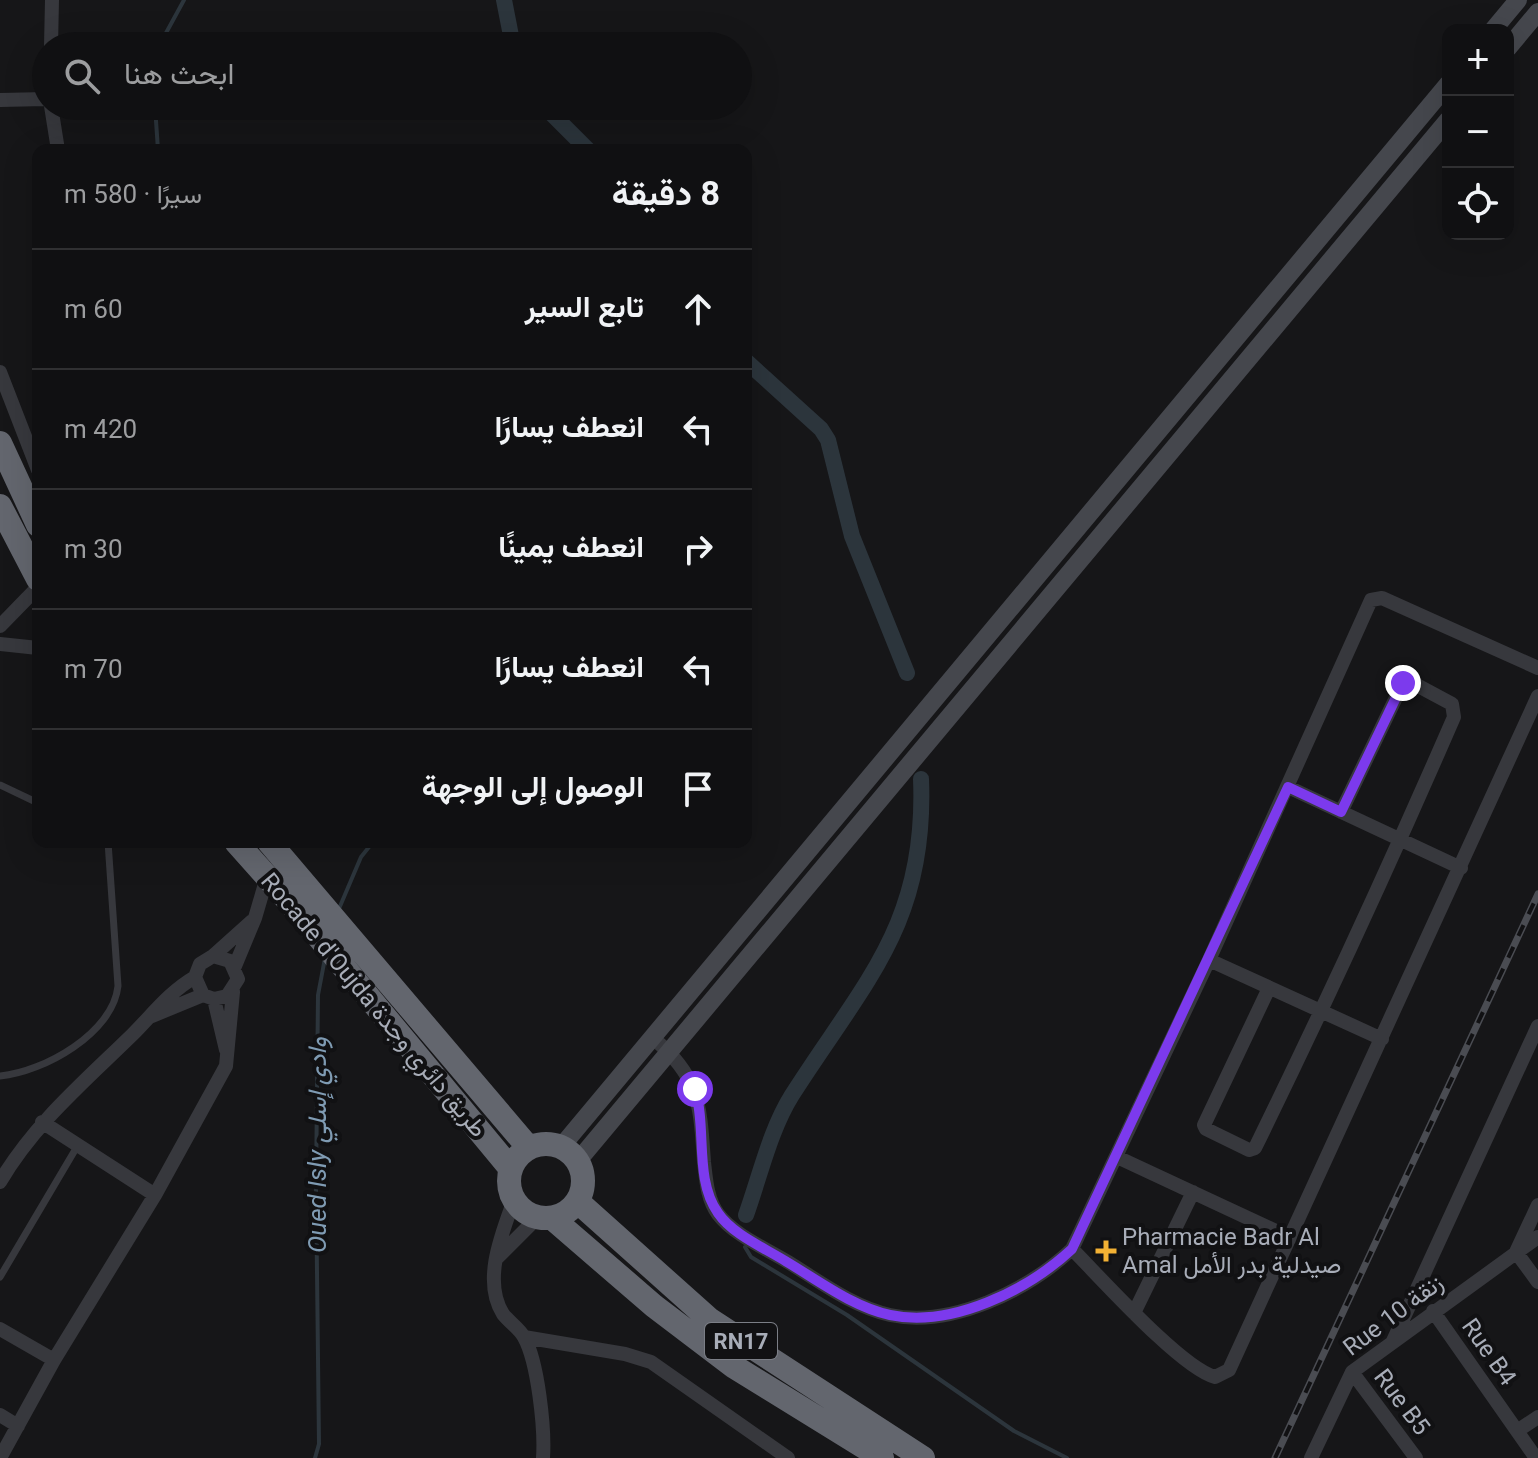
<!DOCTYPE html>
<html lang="ar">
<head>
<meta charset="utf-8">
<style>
	body { margin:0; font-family:Roboto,Vazirmatn,sans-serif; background:#1e1e20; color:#f1f3f6; direction:rtl }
	.controls { position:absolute; right:24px; top:24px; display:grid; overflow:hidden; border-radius:16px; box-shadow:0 8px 32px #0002 }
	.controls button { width:72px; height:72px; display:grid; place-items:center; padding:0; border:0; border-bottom:2px solid #303032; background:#101012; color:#f1f3f6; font:40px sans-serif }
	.stop { position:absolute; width:24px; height:24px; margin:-18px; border:6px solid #7c3aed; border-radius:50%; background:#fff }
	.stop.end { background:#7c3aed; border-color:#fff; box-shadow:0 2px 8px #0008 }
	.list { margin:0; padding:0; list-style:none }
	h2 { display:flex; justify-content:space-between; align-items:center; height:104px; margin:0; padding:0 32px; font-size:34px }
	h2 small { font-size:26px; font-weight:400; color:#9c9d9f }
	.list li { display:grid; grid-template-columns:52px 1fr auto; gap:24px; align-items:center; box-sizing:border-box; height:120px; padding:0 32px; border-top:2px solid #303032 }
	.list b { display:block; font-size:30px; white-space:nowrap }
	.list em { font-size:26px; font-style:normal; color:#9c9d9f }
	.icon { flex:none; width:44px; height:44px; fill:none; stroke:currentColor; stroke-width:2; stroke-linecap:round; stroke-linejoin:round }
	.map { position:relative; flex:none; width:1538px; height:1458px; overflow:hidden; direction:ltr }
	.search { position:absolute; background:#101012; box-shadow:0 8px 32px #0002; left:32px; top:32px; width:720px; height:88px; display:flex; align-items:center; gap:20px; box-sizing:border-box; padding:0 28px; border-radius:44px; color:#9c9d9f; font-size:30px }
	.panel { position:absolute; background:#101012; box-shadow:0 8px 32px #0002; left:32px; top:144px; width:720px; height:704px; border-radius:16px; direction:rtl }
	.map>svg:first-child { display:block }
</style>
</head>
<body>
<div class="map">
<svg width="1538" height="1458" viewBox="0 0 1538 1458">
	<rect width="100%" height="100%" fill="#161618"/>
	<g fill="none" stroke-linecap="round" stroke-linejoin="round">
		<!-- stream -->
		<path stroke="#2c353c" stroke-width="4" d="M163 46 166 33 184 0
			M155 106 158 150
			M338 911 361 857 373 842
			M745 1247 751 1257 847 1315 1014 1431 1067 1458
			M315 1458 319 1444 316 1186 318 995 325 958"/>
		<!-- canal -->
		<path stroke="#2c353c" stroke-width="16" d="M504 0 513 46
			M544 106 588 150
			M746 361 821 429 828 440 852 536 907 673
			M746 1215C760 1176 770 1130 792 1095 864 982 927 924 921 779"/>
		<!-- lane -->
		<path stroke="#37383d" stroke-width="7" d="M0 785 38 803
			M0 1076C44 1072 113 1033 118 986L108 842
			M0 1277 78 1145"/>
		<!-- street -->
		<path stroke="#37383d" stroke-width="14" d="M51 46 52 0
			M0 100 46 99
			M51 106 58 150
			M0 372 38 470
			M0 626 38 587
			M0 644 38 648
			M1288 787 1461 868
			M213 956 252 921
			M1209 960 1382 1039
			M235 966 255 918 267 877
			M1269 988 1204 1125 1206 1129 1249 1150 1255 1148C1325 1005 1391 862 1454 717L1452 704 1411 682 1403 683 1341 812
			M214 999 226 1050
			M152 1016 203 995 214 999 227 996 238 979 230 961 213 956 200 964 195 977 203 995
			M654 1039C700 1077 700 1105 704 1162 706 1179 707 1199 718 1214 734 1235 765 1248 788 1262 819 1281 853 1307 890 1315 952 1328 1028 1290 1072 1249L1209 960 1371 600 1382 598 1538 668
			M42 1122 155 1195
			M1117 1157 1291 1238
			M0 1182C34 1124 84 1082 132 1035 153 1014 168 993 195 977
			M514 1200C502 1233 482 1281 503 1314 509 1322 519 1328 524 1337 538 1362 545 1429 543 1458
			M1538 1205 1516 1252 1538 1282
			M1072 1249C1100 1277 1181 1368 1215 1377L1229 1370 1538 696
			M496 1259 538 1217
			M1433 1311 1536 1458
			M1134 1313 1193 1192
			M0 1329 54 1360
			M524 1337 625 1354 651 1362 788 1458
			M1393 1341 1538 1026
			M1352 1372 1416 1458
			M0 1415 18 1426
			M1517 1431 1538 1417
			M0 1458 54 1360 155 1195 226 1066 233 992
			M1311 1458 1352 1372 1538 1237"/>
		<!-- secondary -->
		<path stroke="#45474d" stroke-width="18" d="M1493 30 1518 0
			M1508 48 1538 12
			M561 1147 1448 84
			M577 1162 1448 120"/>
		<!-- highway -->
		<path stroke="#63666e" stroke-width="24" d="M0 443 38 525
			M0 506 38 579
			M236 842 294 907 511 1169
			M269 842 529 1148
			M509 1181a37 37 0 1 1 74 0a37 37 0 1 1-74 0Z
			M577 1201 709 1319 923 1458
			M552 1218 654 1306 733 1366 882 1458"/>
		<defs>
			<path id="rail" d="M1275 1458 1538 894"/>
		</defs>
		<!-- rail casing -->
		<use href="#rail" stroke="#4a4c52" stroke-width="7"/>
		<!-- rail -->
		<use href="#rail" stroke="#111113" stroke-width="4" stroke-dasharray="12" stroke-linecap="butt"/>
	</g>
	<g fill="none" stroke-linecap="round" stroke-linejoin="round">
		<!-- route -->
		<path stroke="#7c3aed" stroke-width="10" d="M695 1089C707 1128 694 1179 718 1213 733 1235 765 1248 787 1262 819 1281 853 1307 890 1315 952 1328 1028 1290 1072 1249L1288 787 1341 812 1403 683"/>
	</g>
	<!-- markers -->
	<path fill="#f2b134" stroke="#111113" stroke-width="3" d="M1102 1239h8v8h8v8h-8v8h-8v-8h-8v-8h8z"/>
	<g text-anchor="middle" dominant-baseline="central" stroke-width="8" stroke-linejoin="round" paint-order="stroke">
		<!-- shield labels -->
		<rect fill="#111113" stroke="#7b7e86" stroke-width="2" x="705" y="1323" width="72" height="36" rx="6"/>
		<g font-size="22" font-weight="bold" fill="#a8adb8">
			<text x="741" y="1341">RN17</text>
		</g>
		<!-- street labels -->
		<g font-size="24" fill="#a8adb8" stroke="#111113">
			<text transform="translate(374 1005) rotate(50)">Rocade d'Oujda طريق دائري وجدة</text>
			<text transform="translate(1393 1315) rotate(-37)">Rue 10 زنقة</text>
			<text transform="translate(1489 1352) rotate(55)">Rue B4</text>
			<text transform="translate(1402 1402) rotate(53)">Rue B5</text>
		</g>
		<!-- poi labels -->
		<g font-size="24" fill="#a8adb8" stroke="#111113" text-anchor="start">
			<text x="1122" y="1237">Pharmacie Badr Al<tspan x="1122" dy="28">Amal صيدلية بدر الأمل</tspan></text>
		</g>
		<!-- water labels -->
		<g font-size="26" font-style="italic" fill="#7f9bb3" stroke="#111113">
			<text transform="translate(317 1145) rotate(-90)">Oued Isly وادي إسلي</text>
		</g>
	</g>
</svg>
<div class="controls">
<button>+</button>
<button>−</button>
<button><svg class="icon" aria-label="locate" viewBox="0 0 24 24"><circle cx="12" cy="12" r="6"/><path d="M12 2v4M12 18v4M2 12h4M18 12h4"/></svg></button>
</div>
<div class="stop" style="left:695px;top:1089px"></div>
<div class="stop end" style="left:1403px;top:683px"></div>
<div class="search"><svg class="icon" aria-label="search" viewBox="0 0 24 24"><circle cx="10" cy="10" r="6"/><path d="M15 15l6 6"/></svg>ابحث هنا</div>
<section class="panel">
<h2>8 دقيقة<small>سيرًا · 580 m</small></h2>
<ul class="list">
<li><svg class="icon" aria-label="ahead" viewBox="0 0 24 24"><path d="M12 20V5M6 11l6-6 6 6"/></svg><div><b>تابع السير</b></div><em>60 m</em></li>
<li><svg class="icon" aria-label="left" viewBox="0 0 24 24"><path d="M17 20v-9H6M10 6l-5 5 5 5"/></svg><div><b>انعطف يسارًا</b></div><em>420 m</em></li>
<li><svg class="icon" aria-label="right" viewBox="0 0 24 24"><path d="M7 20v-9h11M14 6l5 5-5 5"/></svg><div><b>انعطف يمينًا</b></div><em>30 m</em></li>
<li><svg class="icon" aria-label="left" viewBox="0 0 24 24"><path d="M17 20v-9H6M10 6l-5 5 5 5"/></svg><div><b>انعطف يسارًا</b></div><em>70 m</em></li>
<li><svg class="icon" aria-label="arrive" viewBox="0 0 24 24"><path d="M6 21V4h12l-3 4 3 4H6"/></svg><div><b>الوصول إلى الوجهة</b></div></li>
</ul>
</section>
</div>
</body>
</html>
